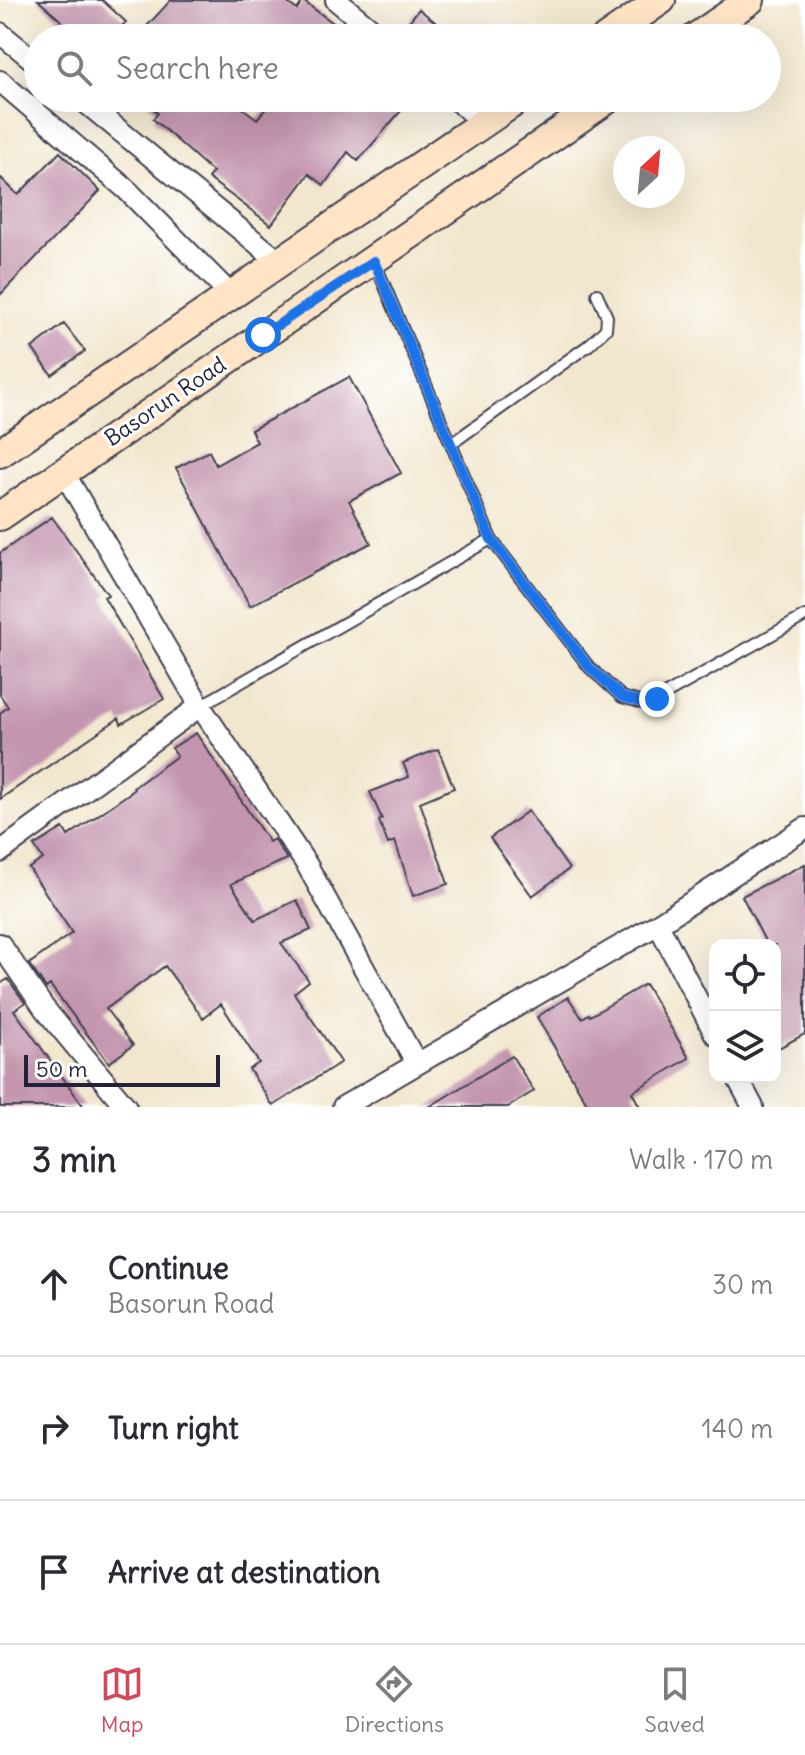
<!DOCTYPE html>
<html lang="en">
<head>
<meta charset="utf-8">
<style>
	body { margin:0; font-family:Delius,sans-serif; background:#f7f7f7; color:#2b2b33 }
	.controls { position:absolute; right:24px; bottom:24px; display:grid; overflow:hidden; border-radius:16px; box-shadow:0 8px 32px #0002 }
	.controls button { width:72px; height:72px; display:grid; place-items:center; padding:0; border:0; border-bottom:2px solid #e1e1e2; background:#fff; color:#2b2b33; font:40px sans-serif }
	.compass { position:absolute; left:613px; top:136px; width:72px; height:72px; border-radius:50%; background:#fff; box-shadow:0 8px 32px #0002; rotate:26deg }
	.scale { position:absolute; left:24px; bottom:20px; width:196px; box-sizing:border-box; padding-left:8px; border:4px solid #22223b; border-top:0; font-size:22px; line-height:28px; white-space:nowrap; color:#22223b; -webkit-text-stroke:6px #fff; paint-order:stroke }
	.stop { position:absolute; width:24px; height:24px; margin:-18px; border:6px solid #1a73e8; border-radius:50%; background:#fff }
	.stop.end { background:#1a73e8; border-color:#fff; box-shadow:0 2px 8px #0008 }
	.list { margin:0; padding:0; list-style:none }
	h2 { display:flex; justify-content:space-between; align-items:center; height:104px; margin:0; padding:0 32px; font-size:34px }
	h2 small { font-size:26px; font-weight:400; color:#7c7c81 }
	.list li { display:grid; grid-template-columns:52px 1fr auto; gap:24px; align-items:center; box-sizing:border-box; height:144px; padding:0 32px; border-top:2px solid #e1e1e2 }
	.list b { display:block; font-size:30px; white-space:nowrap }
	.list p { margin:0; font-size:26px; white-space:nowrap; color:#7c7c81 }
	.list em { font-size:26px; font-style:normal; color:#7c7c81 }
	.icon { flex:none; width:44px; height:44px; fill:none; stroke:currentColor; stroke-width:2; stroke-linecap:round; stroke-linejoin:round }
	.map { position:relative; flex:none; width:805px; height:1107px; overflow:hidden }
	.search { position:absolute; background:#fff; box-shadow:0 8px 32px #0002; left:24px; right:24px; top:24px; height:88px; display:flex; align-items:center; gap:20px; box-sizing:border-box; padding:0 28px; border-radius:44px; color:#7c7c81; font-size:30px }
	.sheet { height:536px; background:#fff }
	nav { display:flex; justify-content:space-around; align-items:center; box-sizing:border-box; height:112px; border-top:2px solid #e1e1e2; background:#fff; font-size:22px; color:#7c7c81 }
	nav a { display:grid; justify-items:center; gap:4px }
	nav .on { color:#d1495b }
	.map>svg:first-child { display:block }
</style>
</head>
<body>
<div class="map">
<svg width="805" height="1107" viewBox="0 0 805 1107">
	<rect width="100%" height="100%" fill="#fff"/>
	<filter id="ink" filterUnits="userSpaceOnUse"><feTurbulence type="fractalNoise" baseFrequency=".0125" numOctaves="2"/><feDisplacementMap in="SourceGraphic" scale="16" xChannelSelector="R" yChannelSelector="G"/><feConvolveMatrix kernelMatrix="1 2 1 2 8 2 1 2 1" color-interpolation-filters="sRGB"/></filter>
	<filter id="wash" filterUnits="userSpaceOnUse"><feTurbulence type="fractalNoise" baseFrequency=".006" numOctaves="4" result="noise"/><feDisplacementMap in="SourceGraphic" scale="32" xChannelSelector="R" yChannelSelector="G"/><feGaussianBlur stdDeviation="1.8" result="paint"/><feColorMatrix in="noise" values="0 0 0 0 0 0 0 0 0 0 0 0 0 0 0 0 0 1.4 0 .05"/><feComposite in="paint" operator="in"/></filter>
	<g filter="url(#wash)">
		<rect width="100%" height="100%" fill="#f2e7ce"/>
		<g id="blocks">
			<!-- building -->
			<path fill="#c395ae" d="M38 0H102L126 22 111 38H80Z
				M171 0H284L297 10 303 1 354 38H136Z
				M419 9 455 38H396Z
				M141 98H213L225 109 232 100 257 119 275 98H412L358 161 348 152 324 185 309 174 271 225 208 178 213 172 153 119 158 113Z
				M60 152 100 191 0 295V177L18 195Z
				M64 324 85 351 52 375 32 348Z
				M349 377 401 473 349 501 371 543 250 606 176 468 209 451 216 465 257 442 251 430Z
				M52 517 108 595 104 597 164 699 121 724 119 718 0 799V713L8 707 0 695V553Z
				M196 733 269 842 274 839 287 859 231 884 255 920 297 900 311 930 281 943 309 981 294 993 341 1062 273 1106 249 1069 259 1063 221 1004 203 1018 165 966 106 1009 133 1045 109 1063 50 985 46 988 29 964 72 933 29 868 43 859 34 846 63 828 68 836 134 790 133 788 177 756 172 748Z
				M438 749 454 788 420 802 448 884 413 896 395 841 388 844 379 821 382 819 370 792 409 777 403 763Z
				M528 811 569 869 532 896 490 838Z
				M805 864V1034L775 1050V945H767L742 896Z
				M8 979 25 1003 14 1010 84 1107H0V984Z
				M645 984 689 1058 632 1092 640 1107H589L537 1017 568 997 582 1018 589 1014 590 1016Z
				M512 1056 534 1091 508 1107H429Z"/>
		</g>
	</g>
	<g filter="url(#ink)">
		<use href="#blocks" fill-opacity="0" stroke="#414051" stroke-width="2"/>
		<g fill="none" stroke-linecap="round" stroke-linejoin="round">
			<defs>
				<path id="service" d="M375 263 491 539 589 667 622 697 643 703 657 699 805 616
					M451 444 589 345 606 329 607 317 597 294
					M200 706 491 539"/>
				<path id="minor" d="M336 0 382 38
					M0 33 38 64
					M0 81 127 190 231 295
					M80 98 281 263
					M454 98 484 123
					M63 471 200 706 307 865 417 1064
					M0 852 200 706
					M658 924 715 1034
					M0 944 44 1008 126 1107
					M737 1077 753 1107
					M343 1107 658 924 805 828"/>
				<path id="secondary" d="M606 38 661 0
					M695 38 750 0
					M0 453 520 98
					M0 516 609 98"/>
			</defs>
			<!-- service casing -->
			<use href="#service" stroke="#414051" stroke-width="14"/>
			<!-- minor casing -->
			<use href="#minor" stroke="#414051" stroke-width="24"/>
			<!-- secondary casing -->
			<use href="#secondary" stroke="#414051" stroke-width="32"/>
			<!-- service -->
			<use href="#service" stroke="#fff" stroke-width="10"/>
			<!-- minor -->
			<use href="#minor" stroke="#fff" stroke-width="20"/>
			<!-- secondary -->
			<use href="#secondary" stroke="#ffe4c6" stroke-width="28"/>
		</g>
	</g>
	<g fill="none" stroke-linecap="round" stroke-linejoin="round" filter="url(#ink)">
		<!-- route -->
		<path stroke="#1a73e8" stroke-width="10" d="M263 335 374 261 491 539 589 667 622 697 643 703 657 699"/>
	</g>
	<g text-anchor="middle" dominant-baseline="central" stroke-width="6" stroke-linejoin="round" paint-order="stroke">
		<!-- street labels -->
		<g font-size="22" fill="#22223b" stroke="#fff">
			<text transform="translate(165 401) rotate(-34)">Basorun Road</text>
		</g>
	</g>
</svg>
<div class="controls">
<button><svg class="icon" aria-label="locate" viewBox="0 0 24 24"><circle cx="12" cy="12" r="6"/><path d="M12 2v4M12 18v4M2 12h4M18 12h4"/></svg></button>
<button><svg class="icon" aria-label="layers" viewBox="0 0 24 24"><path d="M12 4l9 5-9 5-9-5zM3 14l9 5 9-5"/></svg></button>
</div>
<svg class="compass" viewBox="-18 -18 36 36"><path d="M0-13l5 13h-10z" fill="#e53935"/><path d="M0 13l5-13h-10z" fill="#7c7c81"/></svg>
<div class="scale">50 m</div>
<div class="stop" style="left:263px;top:335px"></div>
<div class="stop end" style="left:657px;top:699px"></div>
<div class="search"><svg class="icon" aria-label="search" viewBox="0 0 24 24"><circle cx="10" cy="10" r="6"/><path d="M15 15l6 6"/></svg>Search here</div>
</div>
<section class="sheet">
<h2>3 min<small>Walk · 170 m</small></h2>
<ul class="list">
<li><svg class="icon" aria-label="ahead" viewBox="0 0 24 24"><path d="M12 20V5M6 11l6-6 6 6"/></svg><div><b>Continue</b><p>Basorun Road</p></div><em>30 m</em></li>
<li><svg class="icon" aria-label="right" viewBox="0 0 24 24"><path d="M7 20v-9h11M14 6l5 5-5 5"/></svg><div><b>Turn right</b></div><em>140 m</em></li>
<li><svg class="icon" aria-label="arrive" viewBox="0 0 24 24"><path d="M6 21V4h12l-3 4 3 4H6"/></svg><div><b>Arrive at destination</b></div></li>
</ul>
</section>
<nav>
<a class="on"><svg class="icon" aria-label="map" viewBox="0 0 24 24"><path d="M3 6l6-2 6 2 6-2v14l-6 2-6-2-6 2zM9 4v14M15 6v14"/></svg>Map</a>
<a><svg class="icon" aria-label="directions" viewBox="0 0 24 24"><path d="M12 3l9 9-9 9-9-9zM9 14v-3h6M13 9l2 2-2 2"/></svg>Directions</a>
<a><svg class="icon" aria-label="saved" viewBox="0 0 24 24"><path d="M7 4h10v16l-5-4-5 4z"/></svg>Saved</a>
</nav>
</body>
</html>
